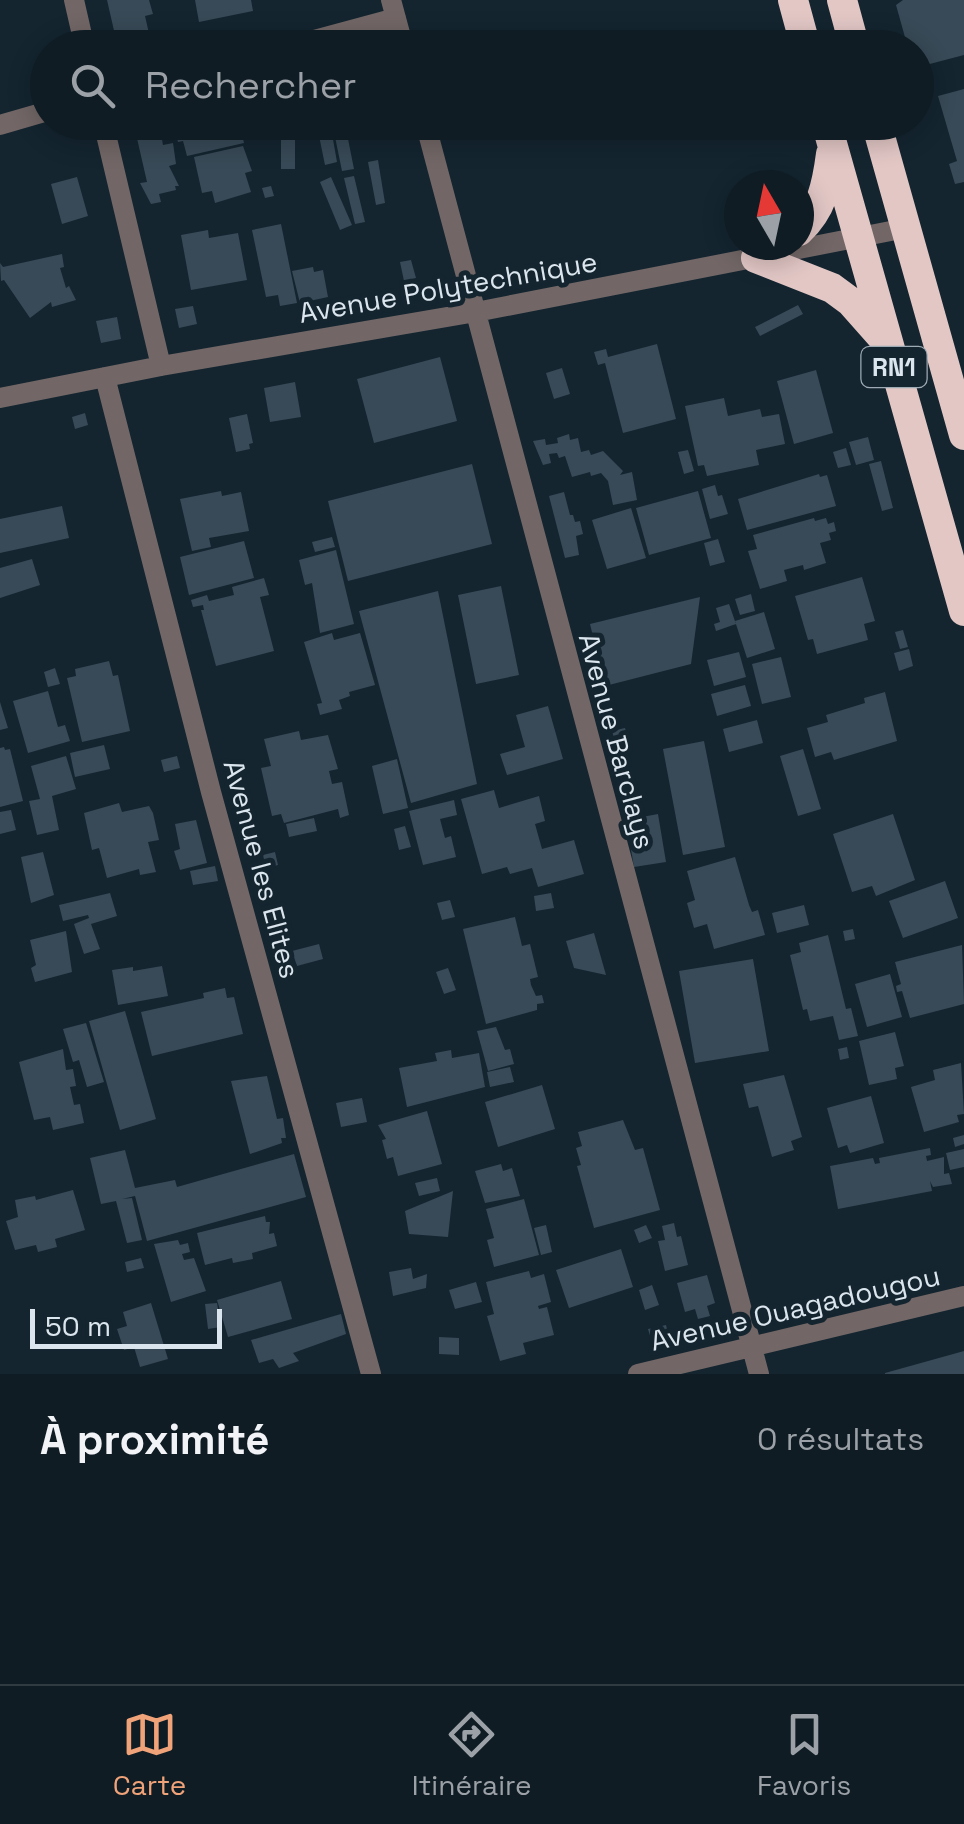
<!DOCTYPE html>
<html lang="fr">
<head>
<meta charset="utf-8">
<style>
	body { margin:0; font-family:"Space Grotesk",sans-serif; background:#18252c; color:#f1f3f6 }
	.compass { position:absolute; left:724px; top:170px; width:90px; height:90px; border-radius:50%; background:#0f1c24; box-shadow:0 5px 25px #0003; rotate:351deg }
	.scale { position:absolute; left:30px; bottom:25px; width:192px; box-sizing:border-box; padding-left:10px; border:5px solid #dbe5ed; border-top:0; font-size:28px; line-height:35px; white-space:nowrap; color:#dbe5ed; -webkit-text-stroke:8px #142530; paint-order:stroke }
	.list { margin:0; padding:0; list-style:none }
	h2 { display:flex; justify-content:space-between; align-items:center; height:130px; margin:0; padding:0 40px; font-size:42px }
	h2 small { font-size:32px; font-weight:400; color:#9ba1a6 }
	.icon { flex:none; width:55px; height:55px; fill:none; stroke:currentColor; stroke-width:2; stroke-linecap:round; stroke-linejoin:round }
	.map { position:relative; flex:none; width:964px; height:1374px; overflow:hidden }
	.search { position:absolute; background:#0f1c24; box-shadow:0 5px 25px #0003; left:30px; right:30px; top:30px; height:110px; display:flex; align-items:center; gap:25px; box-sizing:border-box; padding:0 35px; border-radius:55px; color:#9ba1a6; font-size:38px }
	.sheet { height:310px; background:#0f1c24 }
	nav { display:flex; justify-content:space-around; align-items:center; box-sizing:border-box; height:140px; border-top:2px solid #2f3a41; background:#0f1c24; font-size:28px; color:#9ba1a6 }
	nav a { display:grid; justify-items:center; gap:5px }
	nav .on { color:#f0a279 }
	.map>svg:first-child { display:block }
</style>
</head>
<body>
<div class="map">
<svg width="964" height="1374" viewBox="0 0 964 1374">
	<rect width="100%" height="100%" fill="#142530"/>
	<!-- building -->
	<path fill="#384a57" d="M107 0H149L153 14 145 16 151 42 118 48Z
		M195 0H251L253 11 199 22Z
		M903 0H964V55L922 66 916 48H908L896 5Z
		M447 35 451 48H414L413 44Z
		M964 89V182L955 184 949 164 957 161 938 96Z
		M131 122H158V124L134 132Z
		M179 122H239L244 143 187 156 183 141 178 142 174 126Z
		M345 124 354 169 342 171 333 127Z
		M164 128 165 133 161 134 163 145 173 143 176 164 169 166 179 186H175L176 190 159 194 161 202 151 204 140 183 147 182 136 134Z
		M331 128 337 162 325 165 318 131Z
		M281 137H295V169H281Z
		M243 146 252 171 245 173 251 192 215 203 212 191 202 193 194 157Z
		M378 160 385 203 376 205 368 162Z
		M354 176 365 222 355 224 344 178Z
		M77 177 88 216 62 224 51 184Z
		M331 177 352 225 340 230 320 182Z
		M271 186 274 196 265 198 262 188Z
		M281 224 297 303 280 306 278 295 266 297 252 230Z
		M208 230 209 238 238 233 247 280 191 290 181 235Z
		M62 254 64 267 60 268 66 288 69 286 76 300 52 307 51 302 30 318 4 280 1 281 0 263 3 267Z
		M411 260 416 278 404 281 400 262Z
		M313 267 314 272 323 270 328 297 300 303 292 271Z
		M798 305 803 314 760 336 755 327Z
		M193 306 197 324 179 328 175 309Z
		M117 317 121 339 101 343 96 321Z
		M657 344 676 419 623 433 605 363 598 365 594 352 606 349 608 357Z
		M440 357 457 421 374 443 357 379Z
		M562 368 570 394 554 399 546 373Z
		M816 370 833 433 794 444 777 381Z
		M295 382 301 417 270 422 264 388Z
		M724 398 728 416 760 409 762 417 779 414 785 444 756 450 759 465 707 476 704 465 698 466 685 406Z
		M85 413 88 425 75 429 72 417Z
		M247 414 253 443 249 444 250 449 236 452 229 418Z
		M569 434 570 440 578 438 581 452 589 450 591 455 603 451 623 471 620 475 632 472 637 500 613 505 608 481 601 473 591 476 590 472 572 477 565 456 559 458 557 453 549 454 551 463 543 465 533 441 545 439 546 445 558 443 557 438Z
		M868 437 874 460 856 465 849 442Z
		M846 448 851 465 838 468 833 452Z
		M688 450 694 471 684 474 678 452Z
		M881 461 893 508 882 511 869 464Z
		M472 464 492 544 348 581 328 501Z
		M819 474 820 477 827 475 836 506 747 530 738 499Z
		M715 485 718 496 722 495 728 514 710 519 702 489Z
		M221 491 222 496 241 492 249 531 209 538 211 547 192 551 180 499Z
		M698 491 711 538 649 555 636 508Z
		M564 492 570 515H573L575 522 580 521 583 534 576 536 579 555 565 558 549 496Z
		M62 506 69 538 0 553V519Z
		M631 508 646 558 607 569 592 520Z
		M814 518 815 521 826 518 828 524 834 522 836 531 829 533 831 540 820 543 826 563 804 570 803 565 784 570 787 581 760 589 748 551 757 549 753 535Z
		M332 537 335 547 315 552 312 542Z
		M718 539 725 562 710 566 704 543Z
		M244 541 254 578 189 595 180 557Z
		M336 550 354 624 320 633 312 583 305 585 299 560Z
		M32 559 40 585 0 598V568Z
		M862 577 875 621 864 624 868 640 817 654 813 639 808 640 795 596Z
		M264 578 269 595 260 597 274 651 216 666 201 610H204L203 605 193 607 191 600 207 595 209 601 234 595 232 587Z
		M501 586 519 675 476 684 458 595Z
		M438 591 477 784 411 803 359 611Z
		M751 594 755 611 740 615 735 599Z
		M700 597 691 664 605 686 590 624Z
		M729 604 736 624 716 631 714 624 720 622 716 608Z
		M764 612 775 649 747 658 735 621Z
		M903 630 908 647 900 649 895 632Z
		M332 633 334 640 360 633 375 685 349 692 350 696 339 700 342 709 320 715 317 704 322 703 304 642Z
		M909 649 913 666 899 671 894 653Z
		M739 652 746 677 714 686 707 660Z
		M781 657 791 697 762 704 752 664Z
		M109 661 113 676 118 675 130 731 82 742 67 678 76 676 75 669Z
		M55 668 60 684 48 687 44 672Z
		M745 685 751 706 717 716 711 694Z
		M48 691 58 727 65 725 70 741 28 753 13 701Z
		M885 692 897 741 834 760 831 752 815 757 807 728 828 722 826 715 865 703 864 698Z
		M0 702 8 728 0 730Z
		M548 706 563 759 507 775 500 754 525 747 516 715Z
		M757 720 763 743 729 752 723 729Z
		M625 728 630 746 617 750 612 731Z
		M299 731 301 740 328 735 338 769 329 771 332 784 342 782 349 815 340 818 338 809 284 823 281 814 272 816 261 768 271 766 264 739Z
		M704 741 725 847 683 855 663 749Z
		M104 745 110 769 75 777 70 753Z
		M4 747 5 750 10 749 23 801 0 807V748Z
		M803 749 821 809 798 816 780 756Z
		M66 756 76 789 52 796 59 830 37 835 29 801 40 799 31 766Z
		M177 756 180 768 164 772 161 760Z
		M397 759 408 808 383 814 372 766Z
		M494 790 499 808 539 796 545 821 535 824 542 849 574 840 584 874 538 887 532 868 510 874 507 867 482 874 461 799Z
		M454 800 457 815 440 819 445 838 451 836 456 857 423 865 409 811Z
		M119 803 122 812 149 806 153 813 159 840 148 842 156 872 140 875 139 869 107 878 99 848 92 850 84 813Z
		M11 810 16 830 0 834V812Z
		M658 814 666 862 634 867 626 820Z
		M893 814 915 880 876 896 872 886 852 892 833 834Z
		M314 818 317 831 289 837 286 824Z
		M196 820 207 863 180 870 174 851 180 849 175 824Z
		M405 826 411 847 399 850 394 829Z
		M43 852 54 895 31 903 21 857Z
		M275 852 278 865 266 868 263 855Z
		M735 857 749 905 752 912 758 910 765 935 714 949 707 924 694 928 687 903 695 900 687 871Z
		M215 866 218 881 193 885 190 871Z
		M945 881 958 918 903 938 889 901Z
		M110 893 117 916 91 924 100 949 84 954 74 924 89 918 88 915 63 921 59 905Z
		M551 893 554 908 536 911 534 896Z
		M450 900 455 917 442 920 437 903Z
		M804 905 809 925 777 933 772 913Z
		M515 917 522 946 530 944 538 977 530 979 531 985 536 996 542 995 544 1003 537 1004V1010L486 1024 463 929Z
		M853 929 855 939 845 941 843 931Z
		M66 931 72 972 35 982 31 968 36 965 30 940Z
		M594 933 606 975 574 968 566 941Z
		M828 935 846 1009 851 1008 858 1036 839 1040 833 1016 810 1021 807 1009 803 1010 790 955 801 952 799 943Z
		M319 944 323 959 297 966 292 951Z
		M962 945 964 1004 910 1018 902 991 897 992 896 986 901 984 895 962Z
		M753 959 769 1051 695 1063 679 971Z
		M162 966 168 996 118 1005 112 970 133 967V971Z
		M448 968 456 990 444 994 436 972Z
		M890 974 902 1017 867 1027 855 984Z
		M225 988 227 998 234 997 243 1034 152 1056 141 1012 204 998 203 993Z
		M125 1011 156 1119 120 1130 89 1021Z
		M86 1023 104 1082 87 1087 79 1060 73 1062 63 1029Z
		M496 1027 505 1050 510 1049 514 1064 488 1071 477 1031Z
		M895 1032 904 1066 895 1068 897 1079 869 1085 859 1041Z
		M847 1047 849 1058 840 1060 838 1049Z
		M63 1049 66 1070 73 1069 76 1086 70 1087 74 1105 80 1104 84 1123 53 1130 50 1117 34 1120 19 1062Z
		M451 1050 452 1058 479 1053 485 1087 407 1107 399 1068 437 1061 435 1053Z
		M961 1063 964 1114 957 1115 959 1122 924 1132 911 1087 935 1080 933 1070Z
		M510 1067 514 1082 490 1087 487 1072Z
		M784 1075 802 1137 791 1141 794 1150 772 1157 758 1106 749 1108 743 1084Z
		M267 1076 277 1119 283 1118 286 1138H281L282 1143 250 1154 231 1081Z
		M542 1085 555 1129 498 1147 485 1102Z
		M871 1096 884 1143 850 1153 847 1145 838 1148 827 1108Z
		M362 1098 367 1122 341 1127 336 1103Z
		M427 1111 442 1164 398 1176 393 1157 387 1159 382 1140 386 1139 378 1125Z
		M623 1120 635 1150 643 1148 660 1210 594 1228 577 1166 581 1165 576 1148 582 1146 578 1132Z
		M964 1135V1144L955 1147 953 1138Z
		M930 1148 931 1155 926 1156 927 1161 944 1157V1174L949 1173 952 1184 933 1187 930 1181 932 1191 838 1209 830 1166 873 1158 875 1164 880 1163 879 1158Z
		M964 1149V1167L950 1170 946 1153Z
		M125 1150 135 1188 175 1180 177 1187 294 1154 306 1197 147 1241 135 1196 122 1199 132 1198 142 1240 127 1243 116 1201 101 1204 90 1158Z
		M501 1164 503 1171 512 1168 520 1196 485 1203 475 1171Z
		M437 1178 440 1191 419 1196 415 1183Z
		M73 1190 85 1230 55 1239 57 1247 38 1252 36 1245 15 1250 6 1221 18 1217 15 1200 35 1196 36 1200Z
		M453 1191 448 1237 409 1234 405 1211Z
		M524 1199 539 1255 494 1267 487 1240 494 1238 486 1209Z
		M265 1216 266 1222H270L269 1234 274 1233 277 1246 252 1253 253 1259 233 1263 232 1258 205 1265 197 1233Z
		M674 1223 677 1237 681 1236 688 1265 665 1271 658 1241 665 1240 662 1226Z
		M546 1225 552 1252 541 1255 534 1228Z
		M646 1225 652 1238 639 1243 634 1230Z
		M178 1240 180 1245 188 1243 190 1252 182 1254 184 1260 194 1258 206 1291 171 1302 154 1244Z
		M621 1249 633 1287 569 1308 556 1270Z
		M141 1258 144 1268 127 1272 125 1262Z
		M411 1268 413 1279 427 1274 426 1288 393 1296 389 1272Z
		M529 1271 531 1278 544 1274 551 1302 538 1306 539 1309 547 1307 554 1335 523 1343 526 1354 500 1361 487 1316 494 1314 486 1282Z
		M707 1275 715 1303 707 1306 710 1316 698 1319 695 1309 685 1312 677 1283Z
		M281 1281 292 1319 228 1337 217 1300Z
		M476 1282 482 1302 455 1309 449 1290Z
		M652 1285 659 1305 645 1310 639 1290Z
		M151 1303 168 1359 140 1367 134 1347 124 1350 117 1329 127 1326 123 1312Z
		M217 1303 221 1327 208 1329 205 1304Z
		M341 1314 346 1334 293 1353 299 1361 279 1368 273 1359 259 1363 251 1340Z
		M666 1325 670 1341 653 1346 648 1329Z
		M439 1337 459 1338V1355L439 1354Z
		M964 1351V1374H885V1373Z"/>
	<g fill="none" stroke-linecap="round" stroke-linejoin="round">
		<!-- street -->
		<path stroke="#726766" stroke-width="20" d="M74 0 85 48
			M391 0 404 48
			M285 48 396 18
			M103 122 161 366
			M425 122 759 1374
			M0 125 48 111
			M105 377 211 792 371 1374
			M0 398 161 366 476 312 906 228
			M638 1374 964 1296"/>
		<!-- highway -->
		<path stroke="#e2c7c5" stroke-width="30" d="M793 0 806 48
			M842 0 855 48
			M826 122 964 611
			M876 122 964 435
			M799 231C822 210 827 185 831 154
			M756 258 832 288 851 302 882 337"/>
	</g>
	<g text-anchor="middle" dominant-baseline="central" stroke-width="10" stroke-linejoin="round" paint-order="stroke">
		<!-- shield labels -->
		<rect fill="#142530" stroke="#9fabb4" stroke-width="2.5" x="861.5" y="347" width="65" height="40" rx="8"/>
		<g font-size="25" font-weight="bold" fill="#dbe5ed">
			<text x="894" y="367">RN1</text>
		</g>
		<!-- street labels -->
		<g font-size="28" fill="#dbe5ed" stroke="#142530">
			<text transform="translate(448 287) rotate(-10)">Avenue Polytechnique</text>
			<text transform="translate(617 741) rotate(75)">Avenue Barclays</text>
			<text transform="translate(262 869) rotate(75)">Avenue les Elites</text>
			<text transform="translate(795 1308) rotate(-13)">Avenue Ouagadougou</text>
		</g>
	</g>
</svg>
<svg class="compass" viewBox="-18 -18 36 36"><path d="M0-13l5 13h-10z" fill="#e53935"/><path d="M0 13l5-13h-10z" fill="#9ba1a6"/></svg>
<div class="scale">50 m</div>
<div class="search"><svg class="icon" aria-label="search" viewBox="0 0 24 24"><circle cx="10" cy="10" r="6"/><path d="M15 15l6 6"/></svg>Rechercher</div>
</div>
<section class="sheet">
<h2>À proximité<small>0 résultats</small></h2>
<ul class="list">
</ul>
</section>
<nav>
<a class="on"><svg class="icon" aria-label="map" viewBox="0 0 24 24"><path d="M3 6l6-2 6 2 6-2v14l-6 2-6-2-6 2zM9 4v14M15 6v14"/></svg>Carte</a>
<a><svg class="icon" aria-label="directions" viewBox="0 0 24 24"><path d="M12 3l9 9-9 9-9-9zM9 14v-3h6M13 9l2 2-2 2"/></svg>Itinéraire</a>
<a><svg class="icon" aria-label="saved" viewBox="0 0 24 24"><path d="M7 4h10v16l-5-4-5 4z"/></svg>Favoris</a>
</nav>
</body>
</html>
